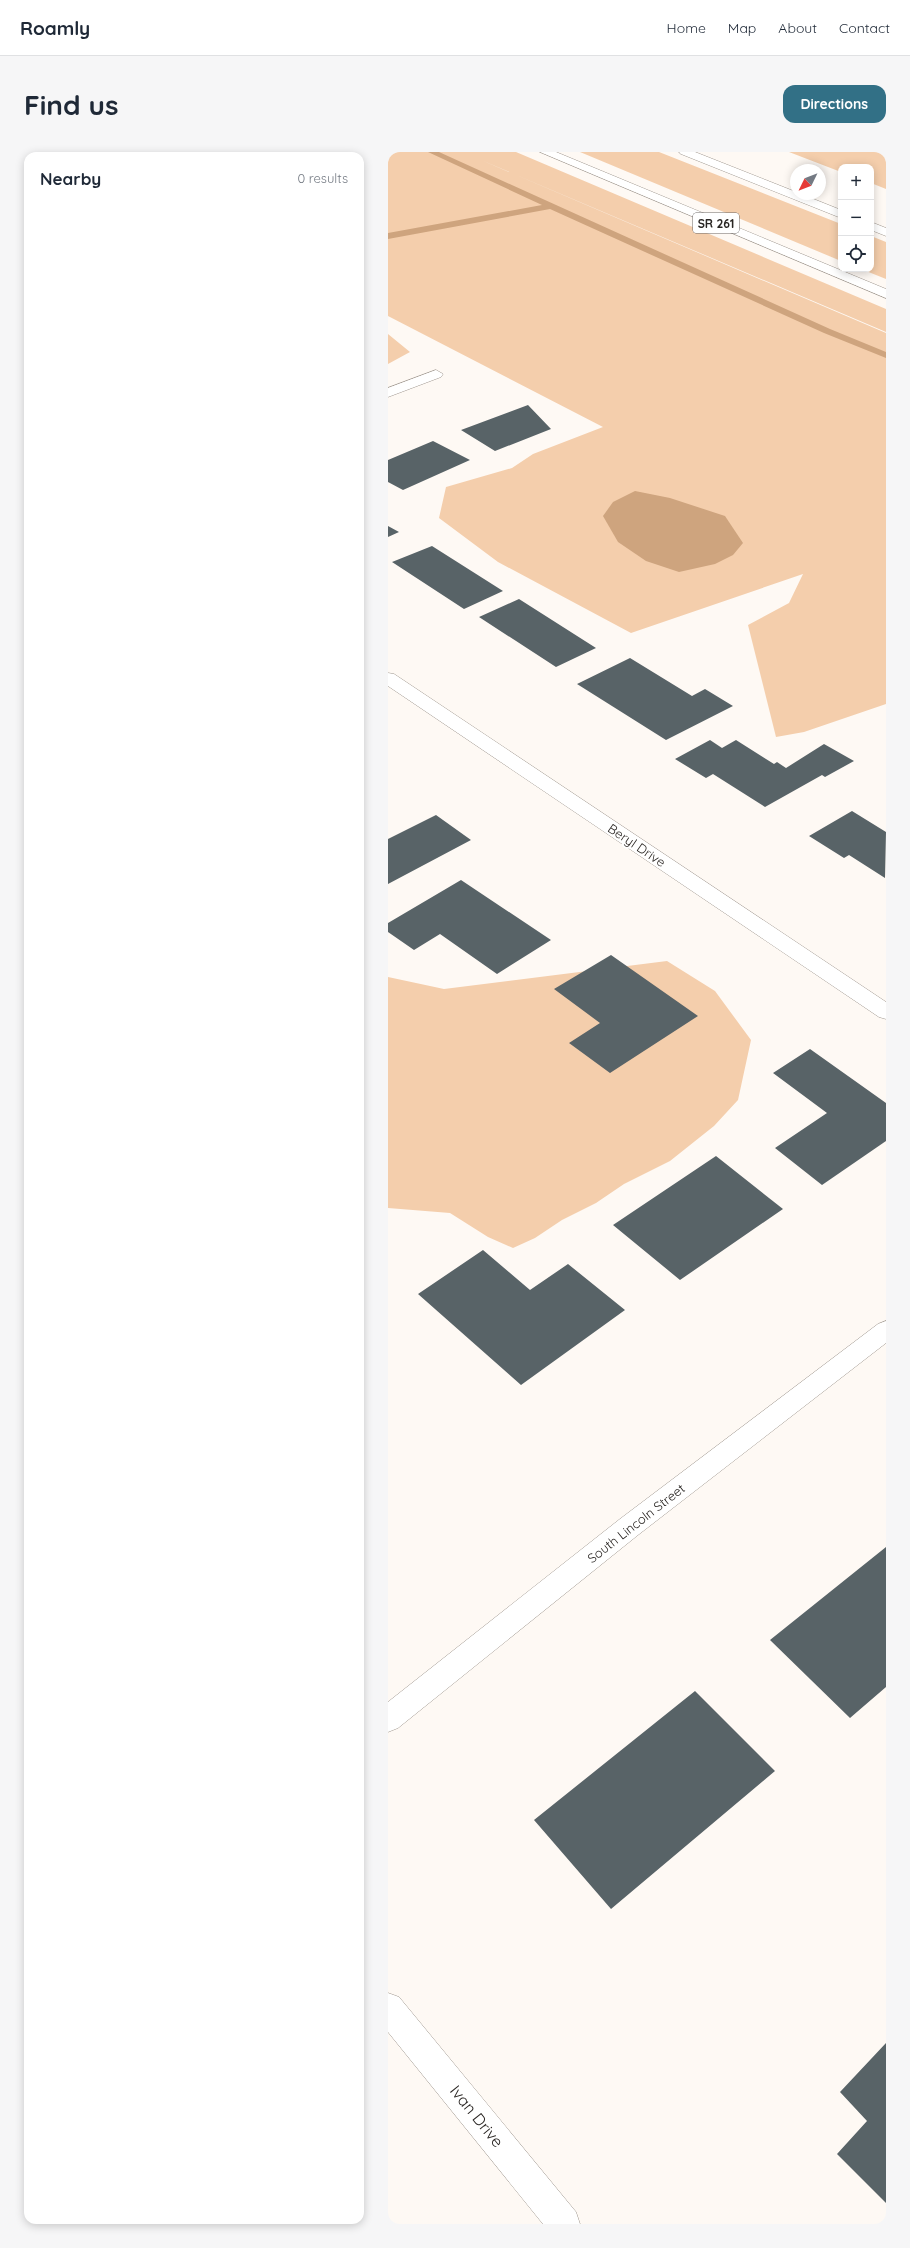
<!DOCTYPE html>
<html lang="en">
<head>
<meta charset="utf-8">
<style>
	body { margin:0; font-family:Quicksand,sans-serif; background:#f6f6f7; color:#1f2937 }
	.controls { position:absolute; right:12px; top:12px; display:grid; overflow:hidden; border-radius:8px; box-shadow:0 2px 10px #0003 }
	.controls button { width:36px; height:36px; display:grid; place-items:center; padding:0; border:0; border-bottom:1px solid #e0e1e3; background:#fff; color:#1f2937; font:20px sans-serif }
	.compass { position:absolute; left:402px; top:12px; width:36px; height:36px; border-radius:50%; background:#fff; box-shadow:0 2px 10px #0003; rotate:227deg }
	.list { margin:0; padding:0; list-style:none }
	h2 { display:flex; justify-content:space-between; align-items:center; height:52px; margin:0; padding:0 16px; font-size:17px }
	h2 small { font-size:13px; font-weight:400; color:#747a83 }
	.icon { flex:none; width:22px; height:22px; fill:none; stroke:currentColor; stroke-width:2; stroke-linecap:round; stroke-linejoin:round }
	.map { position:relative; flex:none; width:498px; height:2072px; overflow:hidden; border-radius:12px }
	header { display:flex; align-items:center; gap:24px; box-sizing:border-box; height:56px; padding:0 20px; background:#fff; border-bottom:1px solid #e0e1e3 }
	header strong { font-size:19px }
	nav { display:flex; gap:22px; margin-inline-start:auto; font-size:14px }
	.intro { display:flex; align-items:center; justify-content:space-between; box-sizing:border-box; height:96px; padding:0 24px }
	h1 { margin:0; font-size:28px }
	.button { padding:10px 18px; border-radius:12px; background:#327086; color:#fff; font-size:14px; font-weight:700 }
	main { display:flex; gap:24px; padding:0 24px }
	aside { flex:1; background:#fff; border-radius:12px; box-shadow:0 2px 10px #0003 }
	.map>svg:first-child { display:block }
</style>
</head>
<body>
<header>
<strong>Roamly</strong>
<nav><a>Home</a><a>Map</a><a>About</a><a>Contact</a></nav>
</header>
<div class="intro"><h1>Find us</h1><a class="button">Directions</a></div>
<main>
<aside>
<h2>Nearby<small>0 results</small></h2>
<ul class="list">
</ul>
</aside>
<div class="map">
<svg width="498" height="2072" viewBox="0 0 498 2072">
	<rect width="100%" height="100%" fill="#fef9f4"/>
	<!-- green -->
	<path fill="#f4ceac" d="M0 0H128L498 157V180L93 8 498 181V552L416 580 388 585 360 473 401 451 415 422 243 481 110 410 51 366 58 335 124 316 145 302 215 275 0 164Z
		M192 0H271L453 72V109Z
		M401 0H498V37L483 31V15H453V20Z
		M483 84 498 90V127L473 117H483Z
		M0 182 22 200 0 212Z
		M279 809 327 839 363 888 350 948 326 974 282 1009 236 1032 208 1051 174 1068 147 1086 125 1096 100 1085 62 1061 0 1056V825L56 837Z"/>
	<!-- water -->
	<path fill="#cea47e" d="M247 339 282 346 337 364 355 391 345 403 327 412 291 420 258 409 230 390 215 364 225 350Z"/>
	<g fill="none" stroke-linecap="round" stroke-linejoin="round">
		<!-- stream -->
		<path fill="#cea47e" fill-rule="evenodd" d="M40 0H51L442 177 498 200V206L436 181 162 57 0 87V81L154 53Z"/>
	</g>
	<!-- building -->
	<path fill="#586367" d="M140 253 163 277 107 299 73 278Z
		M45 289 82 308 15 338 0 330V308Z
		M0 374 11 380 0 385Z
		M44 394 115 439 76 457 4 410Z
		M131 447 208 496 168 515 91 465Z
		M242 506 304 544 317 537 345 554 278 588 189 532Z
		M322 588 334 596 348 588 386 612 389 610 398 616 436 592 466 609 437 625 434 623 377 655 325 622 318 626 287 607Z
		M464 659 498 680 497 726 461 703 456 706 421 684Z
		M48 663 83 688 0 732V687Z
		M73 728 163 788 109 822 52 782 26 798 0 780V771Z
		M223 803 310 864 222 921 181 891 212 871 166 837Z
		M422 897 498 951V989L434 1033 387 996 439 961 385 921Z
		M328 1004 395 1057 292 1128 225 1073Z
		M95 1098 142 1138 180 1112 237 1158 133 1233 30 1142Z
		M498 1395V1535L462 1566 382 1488Z
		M307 1539 387 1619 223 1757 146 1668Z
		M498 1891V2051L449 2002 479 1969 452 1940Z"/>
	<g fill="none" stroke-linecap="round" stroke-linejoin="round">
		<defs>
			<path id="street" d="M48 218 55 222 53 225 0 245V236Z
				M0 521 6 522 498 850V867L491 865 0 534Z
				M498 1169V1191L250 1383 10 1576 0 1580V1550L232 1367 490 1172Z
				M0 1841 11 1845 188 2060 192 2072H155L0 1880Z"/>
			<path id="primary" d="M152 0H168L498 137V146Z
				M291 0H307L408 40V42H413L453 58V66L293 2Z
				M483 70 498 76V84L483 78Z"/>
		</defs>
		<!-- street casing -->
		<use href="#street" stroke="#9e968e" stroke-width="1"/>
		<!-- primary casing -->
		<use href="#primary" stroke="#9e968e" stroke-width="1"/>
		<!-- street -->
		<use href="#street" fill="#fff" fill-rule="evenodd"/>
		<!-- primary -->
		<use href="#primary" fill="#fff" fill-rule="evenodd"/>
	</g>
	<g text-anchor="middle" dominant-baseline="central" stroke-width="4" stroke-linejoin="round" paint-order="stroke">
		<!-- shield labels -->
		<rect fill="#fff" stroke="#6a6765" stroke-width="1" x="305" y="61" width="46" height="20" rx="3"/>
		<g font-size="12" font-weight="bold" fill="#2a2623">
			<text x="328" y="71">SR 261</text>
		</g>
		<!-- street labels -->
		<g font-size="13" fill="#2a2623" stroke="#fff">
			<text transform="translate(249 693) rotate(34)">Beryl Drive</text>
			<text transform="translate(248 1371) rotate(-38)">South Lincoln Street</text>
		</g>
		<!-- near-street labels -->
		<g font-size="16" fill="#2a2623" stroke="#fff">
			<text transform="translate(89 1964) rotate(51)">Ivan Drive</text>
		</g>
	</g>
</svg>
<div class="controls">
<button>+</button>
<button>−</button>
<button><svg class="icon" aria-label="locate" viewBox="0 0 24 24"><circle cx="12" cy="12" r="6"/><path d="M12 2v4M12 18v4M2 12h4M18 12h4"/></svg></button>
</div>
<svg class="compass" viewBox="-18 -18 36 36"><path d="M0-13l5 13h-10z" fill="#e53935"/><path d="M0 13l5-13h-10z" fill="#747a83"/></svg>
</div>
</main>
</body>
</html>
